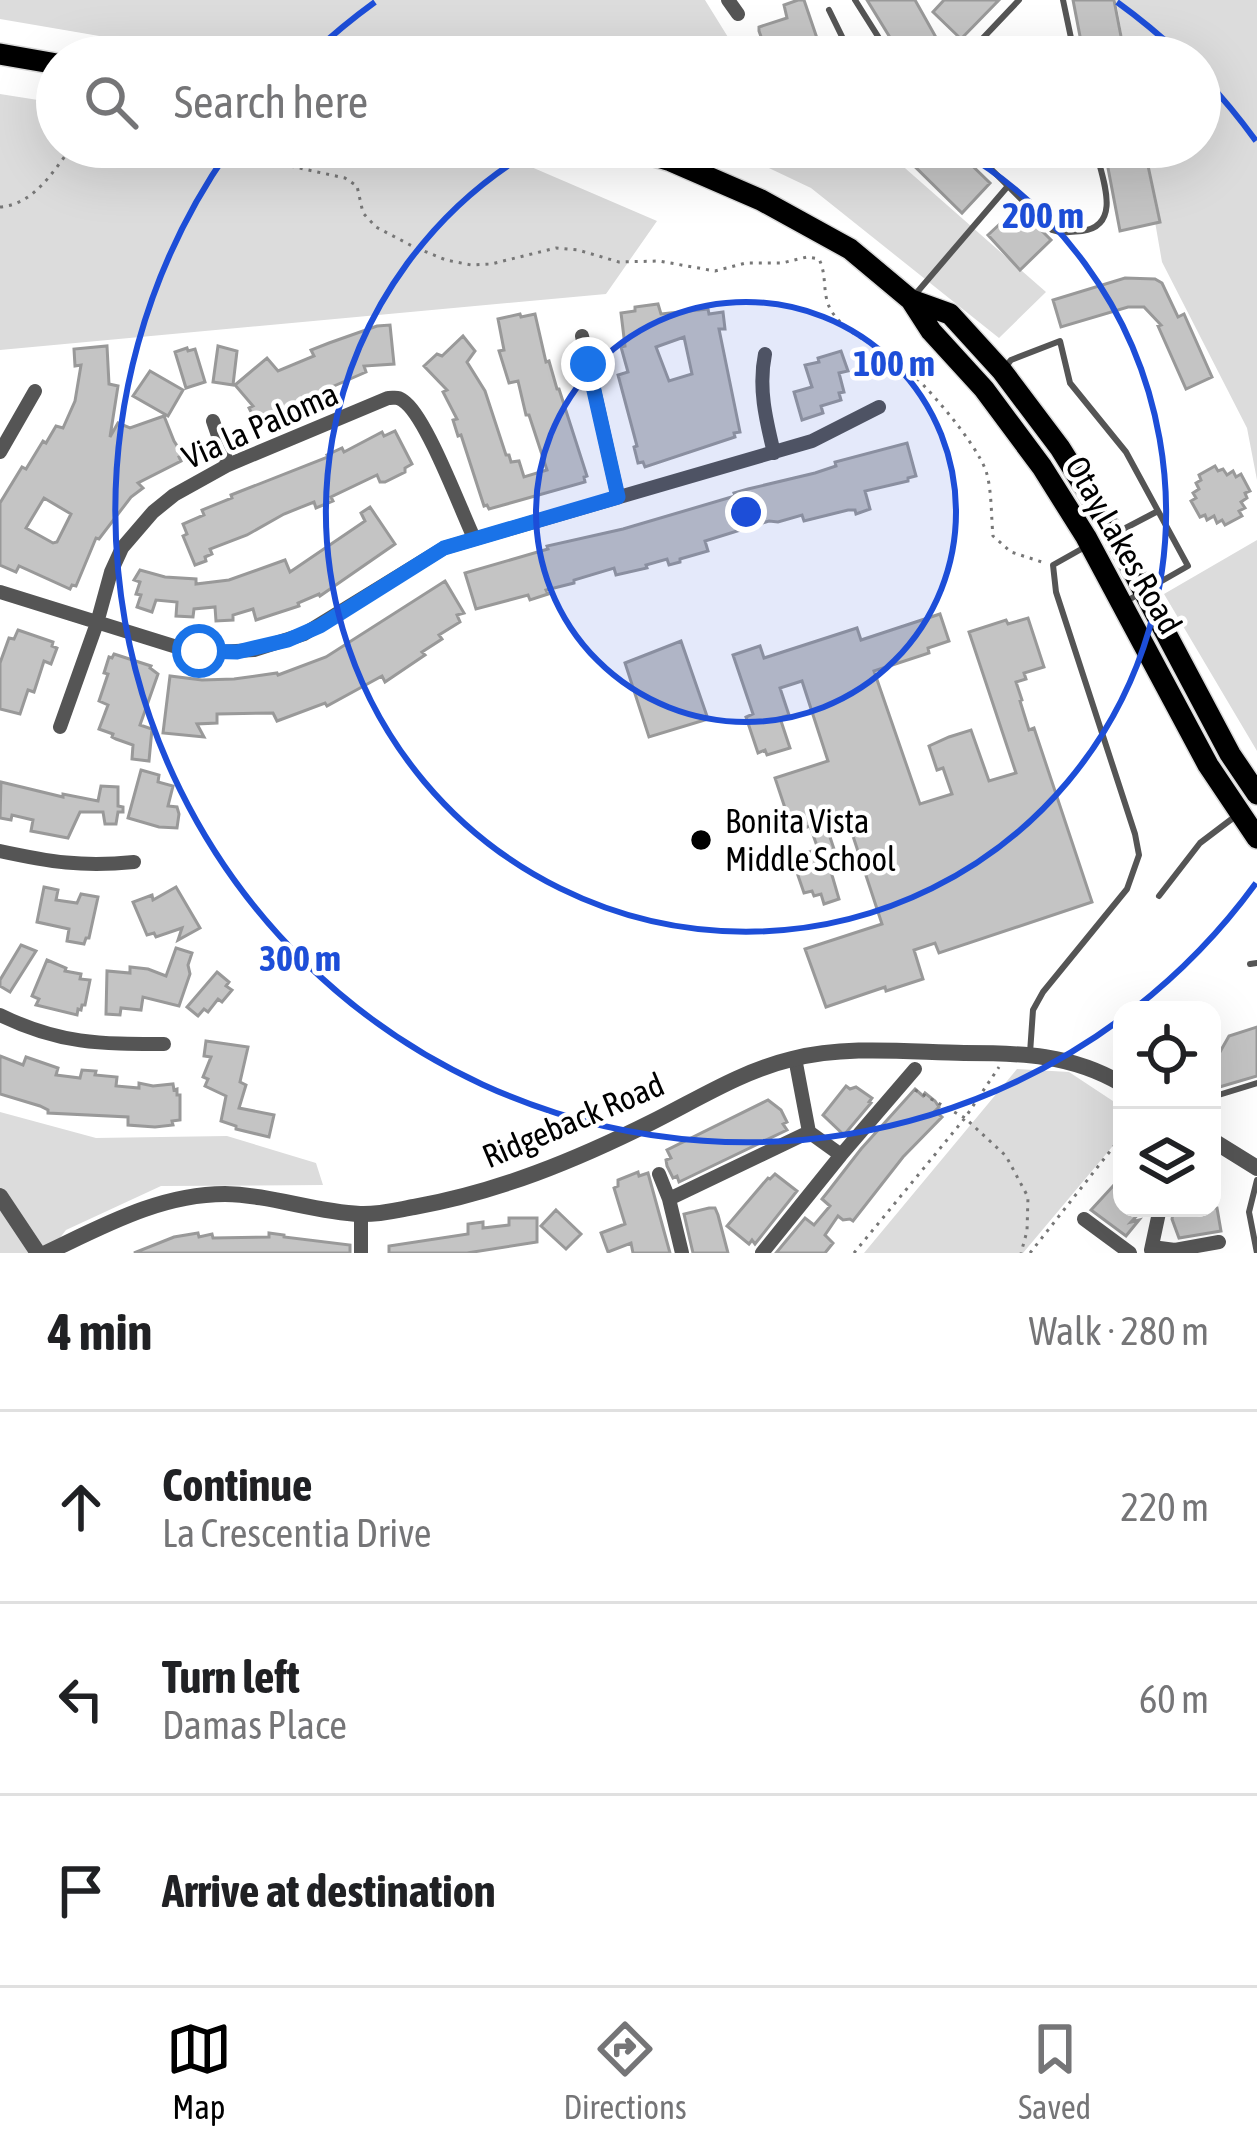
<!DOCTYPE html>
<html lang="en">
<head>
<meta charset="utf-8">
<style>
	body { margin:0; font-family:"Asap Condensed",sans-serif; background:#f2f2f2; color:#202124 }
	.controls { position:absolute; right:36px; bottom:36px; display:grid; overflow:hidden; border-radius:24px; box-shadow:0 12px 48px #0002 }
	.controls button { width:108px; height:108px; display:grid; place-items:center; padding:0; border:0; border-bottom:3px solid #e0e0e0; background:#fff; color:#202124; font:60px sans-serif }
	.stop { position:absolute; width:36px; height:36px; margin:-27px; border:9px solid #1a73e8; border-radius:50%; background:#fff }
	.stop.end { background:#1a73e8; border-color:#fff; box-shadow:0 3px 12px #0008 }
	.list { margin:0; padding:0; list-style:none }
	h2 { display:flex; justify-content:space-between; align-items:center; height:156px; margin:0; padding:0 48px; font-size:51px }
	h2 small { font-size:39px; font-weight:400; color:#757577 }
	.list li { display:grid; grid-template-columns:78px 1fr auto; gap:36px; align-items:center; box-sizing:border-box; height:192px; padding:0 48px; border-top:3px solid #e0e0e0 }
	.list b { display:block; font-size:45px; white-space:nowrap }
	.list p { margin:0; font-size:39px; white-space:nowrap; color:#757577 }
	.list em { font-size:39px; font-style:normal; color:#757577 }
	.icon { flex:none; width:66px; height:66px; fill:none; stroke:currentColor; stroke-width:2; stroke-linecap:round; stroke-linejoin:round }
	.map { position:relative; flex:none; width:1257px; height:1253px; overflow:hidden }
	.search { position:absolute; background:#fff; box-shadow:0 12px 48px #0002; left:36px; right:36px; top:36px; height:132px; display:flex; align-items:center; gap:30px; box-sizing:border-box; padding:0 42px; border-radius:66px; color:#757577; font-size:45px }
	.sheet { height:732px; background:#fff }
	nav { display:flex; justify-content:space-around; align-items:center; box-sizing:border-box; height:168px; border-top:3px solid #e0e0e0; background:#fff; font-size:33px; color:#757577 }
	nav a { display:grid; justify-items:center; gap:6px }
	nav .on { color:#000 }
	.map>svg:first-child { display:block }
</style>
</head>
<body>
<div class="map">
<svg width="1257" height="1253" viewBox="0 0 1257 1253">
	<rect width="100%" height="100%" fill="#fff"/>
	<!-- green -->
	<path fill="#dcdcdc" d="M0 0H705L731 42 757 57H222L0 19Z
		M1116 0H1257V480L1247 428 1162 262 1142 147H1200V57H1126Z
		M0 94 57 103V147H346L515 160 657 221 606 294 0 350Z
		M725 147H881L1046 292 999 338 811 188Z
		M1257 540V751L1164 594Z
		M1017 1069 1069 1072 1122 1107V1135L1023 1253H864Z
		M0 1112 96 1138 227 1136 316 1163 323 1185 161 1186 66 1230 48 1253H0Z"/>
	<!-- building -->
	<path fill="#c4c4c4" stroke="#999" stroke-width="3" fill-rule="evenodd" d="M798 0H804L821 50 819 55 813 57 808 52 801 55 796 52 783 56 782 52 776 55 764 45 759 31V27L787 18 784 5Z
		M867 0H915L947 57H902Z
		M944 0H999L961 39 933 12Z
		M1073 0H1114L1125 57H1084Z
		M895 147H953L990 183 962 213Z
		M1104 147H1144L1160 222 1120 231Z
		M1018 207 1051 240 1020 270 988 235Z
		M1125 278 1155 279 1162 283 1178 317 1184 314 1212 377 1186 389 1158 326 1161 325 1144 307H1128L1061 327 1053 300Z
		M658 304 661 314 708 309 709 314 723 312 725 329H719L740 432 734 433 735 437 645 467 643 462 638 463 634 447 637 446 618 375 628 372 621 347 625 346 621 313 635 311V307ZM684 337 692 374 669 381 656 347Z
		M520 314 521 317 535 314 546 362 549 361 557 389H559L587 476 584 477 585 482 489 509 487 505 484 506 461 435 458 436 453 420 457 419 443 392 447 390 424 366 437 354 442 356 463 336 475 351 467 362 485 391 506 455H509L511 462 519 461 524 477 547 470 529 415H526L518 381 509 383 499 351 504 350 498 319Z
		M390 325 394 364 364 366 366 372 318 393 319 396 267 422 265 417 256 422 249 408 253 406 235 385 267 358 278 371 314 356 311 350 329 343 377 326Z
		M107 346 109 384 118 386 110 437 118 423 130 428 164 416 174 441 183 455 179 457 181 461 138 483 143 488 131 497 99 539 96 538 76 586 72 585 70 589 19 566 16 572 0 565V503L22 467 26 469 43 441 46 443 56 426 63 428 75 401 81 365 75 366 74 349ZM44 498 71 514 57 542 53 543 26 528Z
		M218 346 237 351 233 385 213 382Z
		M187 348 188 351 195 349 205 382 186 388 175 352Z
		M841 351 848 371 839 373 844 392 839 393 841 400 821 406 823 413 802 420 794 392 812 387 805 365 819 362 818 358Z
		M150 371 183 390 168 416 133 396Z
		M395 431 412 464 405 468V472L385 482H380L377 475 331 497 333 501 316 508 314 502 284 514 247 535 210 549 212 554 205 557 206 561 195 565 183 536 187 534 183 524 204 515 202 510 232 498 231 495 328 457 327 455 342 448 344 452 382 432 384 436Z
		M907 443 916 476 908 478V481L865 491 870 509 856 514 855 510H848L804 521 802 515 778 522 769 521 705 541 708 551 680 559V562L669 565 667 559 646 565 647 568 616 575 614 568 574 580V583L546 590 548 594 530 600 528 595 476 609 465 573 548 549 547 546 623 529 735 496 734 493 748 489 815 473 836 466 835 462Z
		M1215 466 1218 471 1223 469 1227 475 1233 471 1236 477 1241 474 1250 491 1245 493 1247 498 1241 502 1245 508 1239 511 1242 516 1225 525 1222 520 1217 523 1214 516 1207 520 1205 515 1200 517 1191 501 1196 498 1193 493 1199 489 1196 483 1201 480 1199 475Z
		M370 507 395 544 320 596 319 594 298 603 299 606 256 620 253 609 233 615V620L216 621 215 607 194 609 193 617 176 616 177 602 156 600 152 612 137 607 141 595 136 594 140 582 134 580 140 570 165 577 196 579V584L229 580 285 560 290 572 365 521 361 513Z
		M445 581 464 613 457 615 460 622 439 635 442 639 422 652 425 655 385 682 382 676 327 706 325 703 277 721 273 713 217 714V723L197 724 204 737 163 733 170 676 202 680 234 679 277 673 278 675 326 657Z
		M940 614 949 641 928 648 929 653 874 671 920 804 952 794 943 768 937 770 929 746 949 737 971 730 989 781 1016 773 969 632 1006 620 1008 624 1028 618 1044 667 1024 673 1026 679 1016 682 1022 700 1020 701 1029 730 1034 728 1092 902 939 953 935 943 914 950 923 979 886 991 885 987 826 1007 805 949 882 924 846 815 825 822 836 855 827 858 839 899 824 904 821 894 814 896 812 891 804 893 792 858 818 849 810 826 793 832 775 778 828 761 802 681 780 688 789 715 780 718 790 748 767 755 765 750 758 753 746 717 753 714 733 655 760 646 764 658 857 628 861 640Z
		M18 630 53 642 52 646 57 648 51 664 44 661 34 692 28 690 20 714 0 709V663L9 638 14 639Z
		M681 641 708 719 649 737 625 663Z
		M114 654 151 666 150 668 158 674 140 725 152 729 149 761 132 759 133 745 116 739 112 737 113 734 99 729 108 705 99 701 108 674 104 673 109 657 112 658Z
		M141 770 159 775 158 782 173 786 168 806 177 807 179 814 177 828 159 827 128 818Z
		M1 782 63 797V794L98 801 101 786 118 787V806L123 807V812H118L116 824H105L103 812H80L68 838 31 831 33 820 12 815 11 820 0 818Z
		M44 887 58 890 56 900 77 903 81 894 98 897 89 938H86L84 944 67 941 69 929 37 922Z
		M176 887 200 928 178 940 182 928 156 937 154 933 147 935 133 902 152 895 153 900Z
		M21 945 36 951 10 992 0 986V980Z
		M176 948 192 953 188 965 190 974 179 1006 143 997 141 1010 121 1008 120 1015 106 1014 107 971 130 973V967L148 969 166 976Z
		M47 960 66 968 65 971 81 974 80 979 90 980 85 1005H82L81 1010 78 1009 77 1015 36 1005 39 999 32 996Z
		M217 972 229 982 226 986 232 990 222 1002 218 999 208 1012 204 1009 198 1016 187 1007Z
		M1257 1027V1076L1216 1088 1212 1066 1229 1036Z
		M206 1041 248 1047 240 1082 246 1085 239 1108 274 1115 269 1137 236 1129V1126L221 1121 226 1096 205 1086 208 1079 203 1077 211 1057 204 1056Z
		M0 1056 23 1065 26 1057 58 1068 56 1075 80 1078 82 1070 96 1071 95 1075 117 1077 116 1086 139 1088V1083L153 1086 173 1084 174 1090 177 1089V1095H180V1120L172 1121 173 1125 155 1127 128 1125V1117L48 1113V1110L40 1106 0 1094Z
		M846 1086 850 1089 856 1087 872 1098 869 1102 871 1103 844 1135 823 1115Z
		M915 1089 923 1096 925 1093 935 1101 939 1107 935 1111 942 1117 903 1157 853 1221 850 1219 843 1220 838 1216 825 1235 833 1243 825 1253H776L805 1218 814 1225 830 1206 822 1199 830 1189 861 1149Z
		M768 1100 781 1110 787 1122 783 1124 787 1130 679 1182 677 1176 673 1178 667 1166 666 1160 671 1158 667 1150Z
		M638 1172 639 1176 648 1173 670 1253H633L631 1243 608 1252 601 1233 625 1224 614 1188 618 1186V1180Z
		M775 1174 797 1191 755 1244 752 1240 749 1244 727 1226 768 1178 770 1179Z
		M1114 1185 1122 1191V1208H1144L1131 1222 1139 1220 1126 1236 1091 1210Z
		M709 1208H715L718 1215 728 1253H693L684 1214Z
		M1174 1208H1217L1221 1231 1179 1238 1172 1219Z
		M556 1210 581 1234 566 1249 541 1226Z
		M509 1218H537V1242L467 1253H389V1246L468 1234V1224L483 1222V1228L509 1225Z
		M198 1233 199 1237 212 1234 213 1238 269 1237V1233L284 1235V1237L350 1245V1253H134L174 1237Z"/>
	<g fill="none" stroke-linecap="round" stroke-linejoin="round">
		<defs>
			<path id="primary" d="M0 54 57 64
				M624 147 671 161 761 200 850 249 911 300 931 331 984 389 1042 467 1086 537 1208 765 1257 838
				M911 300 950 314 1002 371 1060 448 1110 528 1230 754 1257 794"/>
		</defs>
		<!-- primary casing -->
		<use href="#primary" stroke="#dbdbdb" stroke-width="24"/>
		<!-- path -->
		<path stroke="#777" stroke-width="3" stroke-dasharray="3 6" stroke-linecap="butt" d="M203 147 345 178 357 186 363 213 376 227 414 247 446 260 471 265 491 264 556 248 578 250 619 262 659 261 715 271 746 263H782L807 257 819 259C828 277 821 295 832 312 849 337 877 344 899 362 924 382 975 441 986 471 992 490 991 516 993 536L1011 552 1042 562
			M0 207C35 204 52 172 72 147
			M915 1090 965 1118 1006 1156 1028 1197 1027 1231 1021 1253
			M854 1253 965 1118 999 1067
			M1030 1253 1122 1136"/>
		<!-- service -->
		<path stroke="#555" stroke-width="6" d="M855 0 891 57
			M1063 0 1075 57
			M829 10 851 55 880 41
			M965 57 1019 0
			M969 147 1052 230C1063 234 1070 232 1082 231 1124 225 1101 176 1095 147
			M913 297 1008 186
			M1006 366 1011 360 1060 341 1070 383 1126 452 1188 566 1125 602
			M1118 532 1158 511
			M1159 896 1200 843 1237 815
			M1250 964 1257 963
			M1030 1053 1033 1010 1043 992 1127 889 1139 855 1135 834 1056 592 1053 565 1085 547
			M1212 1097 1257 1083
			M1257 1253 1249 1212 1257 1180"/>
		<!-- minor -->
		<path stroke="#555" stroke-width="14" d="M728 0 738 14
			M582 336 618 497
			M765 354C758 388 766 420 774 453
			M213 421 228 465
			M0 452 35 391
			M0 592 180 648 218 652 254 650 304 634 444 548 812 441 879 407
			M60 727 97 623 111 572 122 548 153 512 174 495 228 465 388 398C397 398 398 396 406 403 428 422 460 508 474 538
			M0 851C50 862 82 867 134 862
			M0 1015C59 1044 100 1044 164 1044
			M795 1058 809 1132 841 1155
			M659 1174 669 1199 682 1253
			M669 1199 809 1132
			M1084 1219 1130 1253
			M1152 1247 1175 1250 1219 1242
			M1151 1250 1160 1208
			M361 1253V1214
			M762 1253 841 1155 915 1069"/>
		<!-- tertiary -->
		<path stroke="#555" stroke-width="16" d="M1212 1140 1257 1168
			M0 1196 38 1253
			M46 1253C103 1226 160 1194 225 1194 271 1195 315 1212 360 1214 377 1215 397 1210 414 1207 498 1192 576 1160 652 1122 698 1099 742 1071 792 1059 847 1045 908 1052 964 1053 1021 1053 1071 1054 1122 1084"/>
		<!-- primary -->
		<use href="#primary" stroke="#000" stroke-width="21"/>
	</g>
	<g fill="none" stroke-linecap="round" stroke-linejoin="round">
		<!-- route -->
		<path stroke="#1a73e8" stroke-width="15" d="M199 651 237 652 288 640 320 626 444 548 618 497 588 364"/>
	</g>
	<!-- distance rings -->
	<circle cx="746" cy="512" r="210" fill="#1d4ed8" fill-opacity=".12"/>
	<g fill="none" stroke="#1d4ed8" stroke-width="6">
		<circle cx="746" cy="512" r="210"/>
		<path d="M956 148A420 420 0 1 1 536 148"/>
		<path d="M1256 883A631 631 0 0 1 1134 1009M1121 1019A631 631 0 0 1 229 150M312 54A631 631 0 0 1 375 2M1117 2A631 631 0 0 1 1180 54M1204 78A631 631 0 0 1 1256 141"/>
	</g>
	<!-- markers -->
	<circle fill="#000" stroke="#fff" stroke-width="4.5" cx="701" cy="840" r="12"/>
	<g text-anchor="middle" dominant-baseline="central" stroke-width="9" stroke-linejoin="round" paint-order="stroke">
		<!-- street labels -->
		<g font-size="33" fill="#000" stroke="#fff">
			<text transform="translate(260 425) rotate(-24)">Via la Paloma</text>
			<text transform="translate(1124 545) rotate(60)">Otay Lakes Road</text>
			<text transform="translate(573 1120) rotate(-23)">Ridgeback Road</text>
		</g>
		<!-- poi labels -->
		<g font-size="33" fill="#000" stroke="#fff" text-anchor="start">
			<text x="725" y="821">Bonita Vista<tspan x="725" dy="38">Middle School</tspan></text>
		</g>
	</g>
	<circle cx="746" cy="512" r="18" fill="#1d4ed8" stroke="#fff" stroke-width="6"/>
	<g font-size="36" text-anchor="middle" font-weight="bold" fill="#1d4ed8" stroke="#fff" stroke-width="9" stroke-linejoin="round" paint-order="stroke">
		<text x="1043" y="228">200 m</text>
		<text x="894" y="376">100 m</text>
		<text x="300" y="971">300 m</text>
	</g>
</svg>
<div class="controls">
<button><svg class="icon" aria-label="locate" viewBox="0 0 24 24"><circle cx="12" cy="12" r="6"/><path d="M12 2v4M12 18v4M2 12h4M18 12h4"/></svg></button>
<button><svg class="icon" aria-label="layers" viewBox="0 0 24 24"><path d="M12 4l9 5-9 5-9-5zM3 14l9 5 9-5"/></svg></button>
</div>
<div class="stop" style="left:199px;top:651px"></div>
<div class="stop end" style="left:588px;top:364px"></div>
<div class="search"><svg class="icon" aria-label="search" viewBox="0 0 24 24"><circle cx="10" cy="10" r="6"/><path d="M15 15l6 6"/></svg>Search here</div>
</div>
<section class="sheet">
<h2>4 min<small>Walk · 280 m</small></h2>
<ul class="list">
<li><svg class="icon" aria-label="ahead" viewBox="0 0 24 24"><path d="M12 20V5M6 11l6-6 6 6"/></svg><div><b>Continue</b><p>La Crescentia Drive</p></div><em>220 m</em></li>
<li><svg class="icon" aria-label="left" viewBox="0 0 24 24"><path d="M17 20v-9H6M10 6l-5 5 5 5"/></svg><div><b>Turn left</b><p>Damas Place</p></div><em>60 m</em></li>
<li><svg class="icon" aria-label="arrive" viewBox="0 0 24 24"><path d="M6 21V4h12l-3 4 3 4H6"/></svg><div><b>Arrive at destination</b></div></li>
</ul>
</section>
<nav>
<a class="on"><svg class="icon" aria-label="map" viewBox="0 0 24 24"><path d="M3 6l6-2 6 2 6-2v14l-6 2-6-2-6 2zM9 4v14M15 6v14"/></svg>Map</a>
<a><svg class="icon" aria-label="directions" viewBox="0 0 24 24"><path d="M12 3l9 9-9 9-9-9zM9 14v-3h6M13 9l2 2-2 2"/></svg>Directions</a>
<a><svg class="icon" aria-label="saved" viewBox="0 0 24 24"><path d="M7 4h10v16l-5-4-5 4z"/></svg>Saved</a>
</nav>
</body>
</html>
